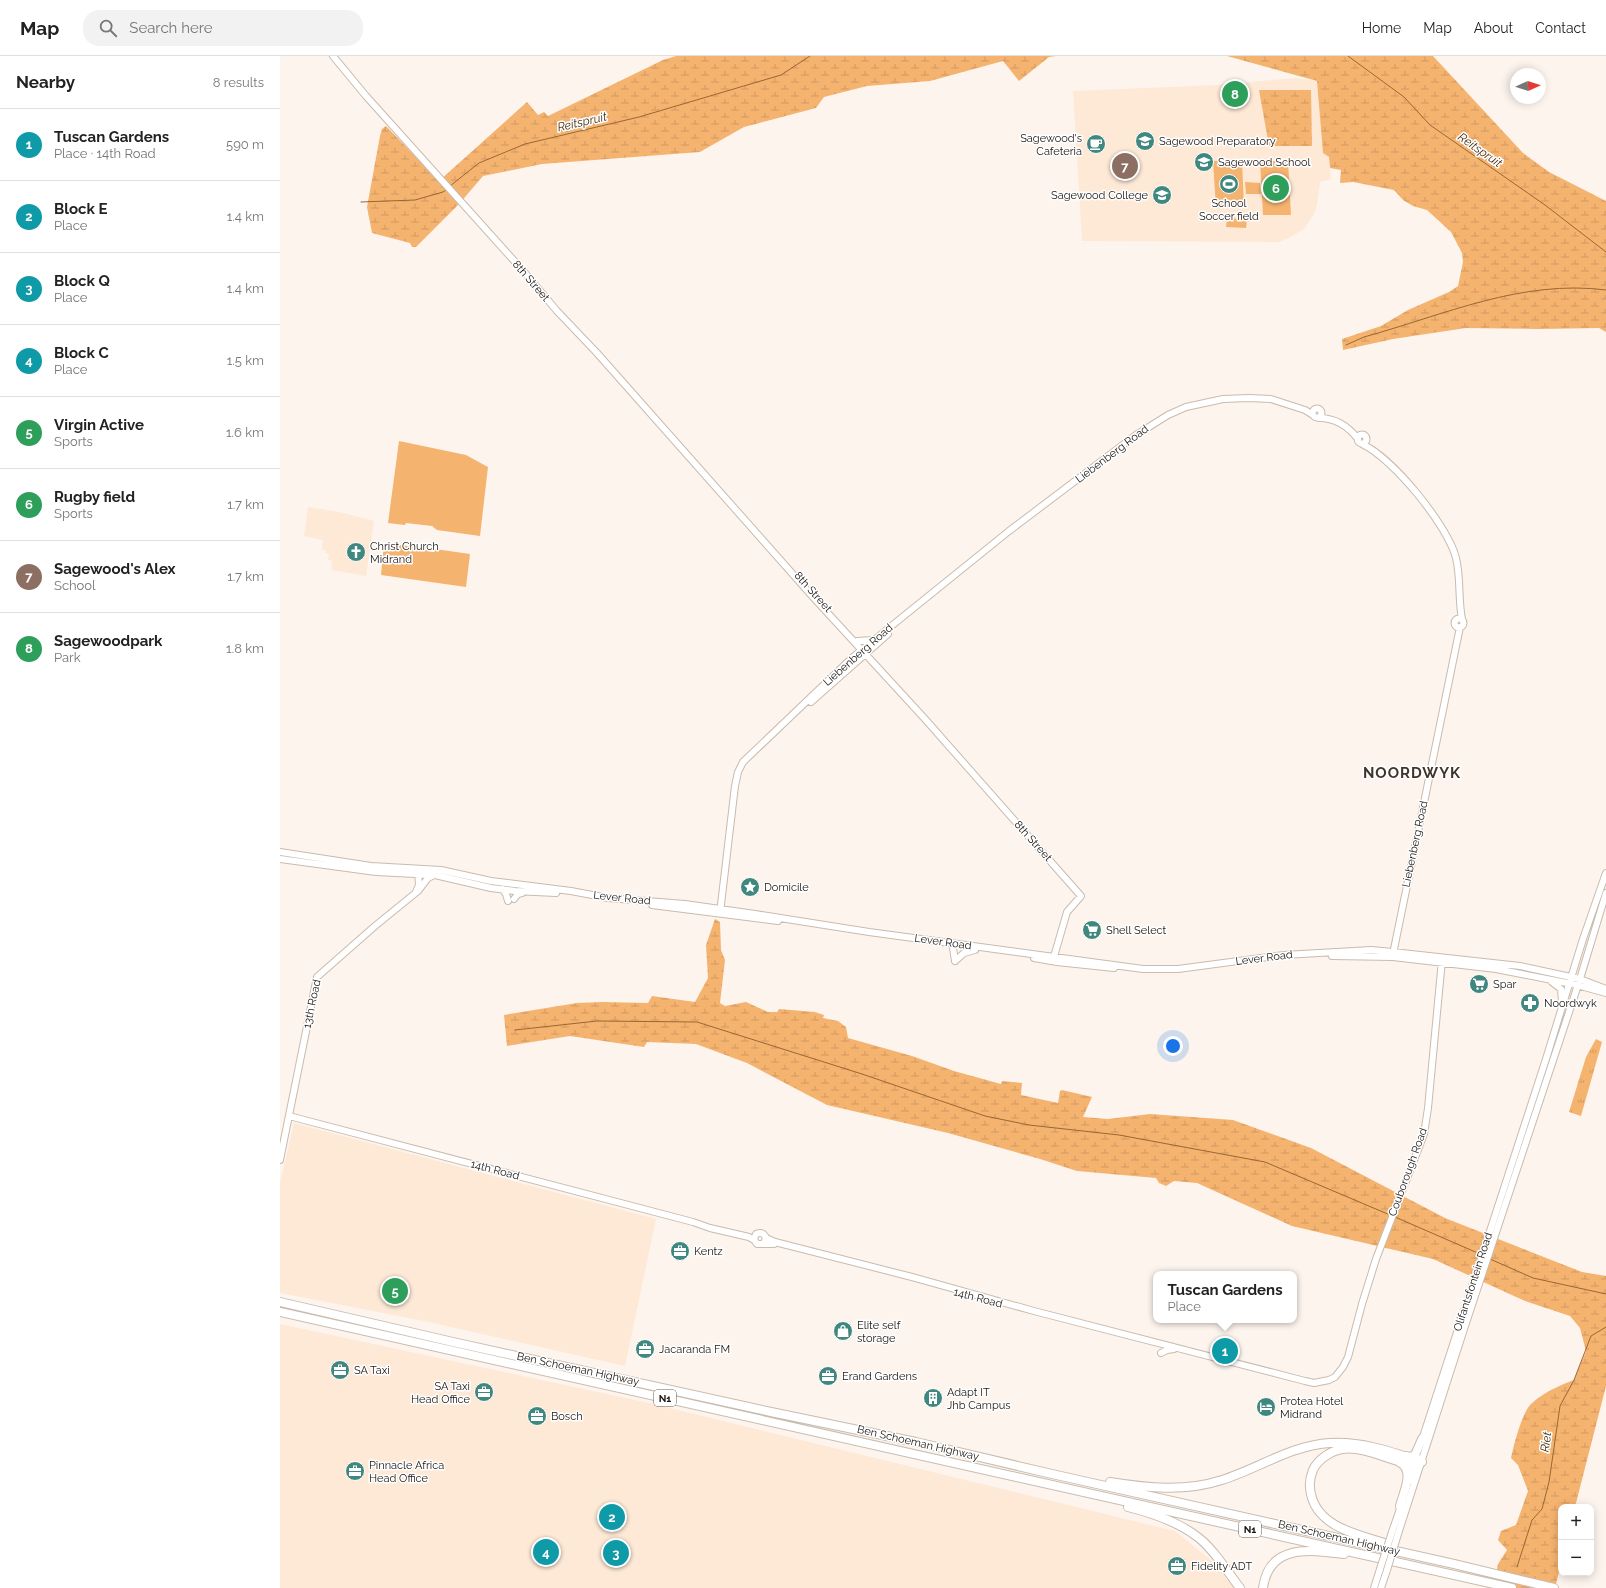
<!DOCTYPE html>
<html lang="en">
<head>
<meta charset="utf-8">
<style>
	body { margin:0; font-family:Raleway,sans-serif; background:#f2f2f2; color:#222 }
	.controls { position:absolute; right:12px; bottom:12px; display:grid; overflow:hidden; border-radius:8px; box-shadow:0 2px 10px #0003 }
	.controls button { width:36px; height:36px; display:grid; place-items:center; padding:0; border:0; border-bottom:1px solid #e0e0e0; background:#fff; color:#222; font:20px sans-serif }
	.compass { position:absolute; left:1230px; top:12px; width:36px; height:36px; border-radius:50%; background:#fff; box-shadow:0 2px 10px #0003; rotate:87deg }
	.you { position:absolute; left:893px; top:990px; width:14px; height:14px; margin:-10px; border:3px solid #fff; border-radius:50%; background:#1a73e8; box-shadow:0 0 0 6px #1a73e833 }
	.badge { display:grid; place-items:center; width:26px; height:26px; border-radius:50%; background:#b45309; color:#fff; font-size:13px; font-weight:700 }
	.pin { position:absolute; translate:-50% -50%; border:2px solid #fff; box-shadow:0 1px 4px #0006 }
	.popup { position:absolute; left:873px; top:1215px; width:144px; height:52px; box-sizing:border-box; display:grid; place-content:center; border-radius:8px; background:#fff; filter:drop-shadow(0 1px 3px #0005); font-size:13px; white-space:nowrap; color:#767676 }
	.popup b { font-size:15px; color:#222 }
	.popup::after { content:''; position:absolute; left:50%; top:100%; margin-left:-8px; border:8px solid transparent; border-top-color:#fff }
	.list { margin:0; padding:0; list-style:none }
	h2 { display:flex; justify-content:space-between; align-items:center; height:52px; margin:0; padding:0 16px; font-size:17px }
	h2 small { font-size:13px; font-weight:400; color:#767676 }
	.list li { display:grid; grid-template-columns:26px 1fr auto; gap:12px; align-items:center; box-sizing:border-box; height:72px; padding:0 16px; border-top:1px solid #e0e0e0 }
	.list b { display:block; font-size:15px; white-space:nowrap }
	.list p { margin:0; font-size:13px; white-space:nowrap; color:#767676 }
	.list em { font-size:13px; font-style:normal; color:#767676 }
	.icon { flex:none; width:22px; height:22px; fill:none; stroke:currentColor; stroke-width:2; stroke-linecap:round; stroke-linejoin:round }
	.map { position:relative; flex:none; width:1326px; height:1532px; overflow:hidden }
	header { display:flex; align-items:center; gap:24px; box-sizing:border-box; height:56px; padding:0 20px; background:#fff; border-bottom:1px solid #e0e0e0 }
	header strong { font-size:19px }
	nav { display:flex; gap:22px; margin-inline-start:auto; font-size:14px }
	.search { width:280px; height:36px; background:#f2f2f2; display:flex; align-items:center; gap:10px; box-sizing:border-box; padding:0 14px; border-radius:16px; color:#767676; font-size:15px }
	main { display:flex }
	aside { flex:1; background:#fff }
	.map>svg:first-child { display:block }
</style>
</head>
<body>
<header>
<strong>Map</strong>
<div class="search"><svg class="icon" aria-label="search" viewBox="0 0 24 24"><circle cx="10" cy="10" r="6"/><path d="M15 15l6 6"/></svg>Search here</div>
<nav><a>Home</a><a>Map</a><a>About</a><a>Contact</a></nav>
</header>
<main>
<aside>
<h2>Nearby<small>8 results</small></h2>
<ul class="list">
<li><span class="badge" style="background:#0f9aa8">1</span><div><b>Tuscan Gardens</b><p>Place · 14th Road</p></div><em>590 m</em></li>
<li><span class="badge" style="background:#0f9aa8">2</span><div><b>Block E</b><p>Place</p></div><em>1.4 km</em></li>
<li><span class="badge" style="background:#0f9aa8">3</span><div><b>Block Q</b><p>Place</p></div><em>1.4 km</em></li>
<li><span class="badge" style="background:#0f9aa8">4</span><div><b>Block C</b><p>Place</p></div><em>1.5 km</em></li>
<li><span class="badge" style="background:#2e9e5b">5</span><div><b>Virgin Active</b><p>Sports</p></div><em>1.6 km</em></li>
<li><span class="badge" style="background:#2e9e5b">6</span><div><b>Rugby field</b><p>Sports</p></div><em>1.7 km</em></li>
<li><span class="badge" style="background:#8d6e63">7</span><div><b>Sagewood's Alex</b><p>School</p></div><em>1.7 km</em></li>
<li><span class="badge" style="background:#2e9e5b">8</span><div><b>Sagewoodpark</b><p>Park</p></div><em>1.8 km</em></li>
</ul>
</aside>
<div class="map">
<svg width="1326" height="1532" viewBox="0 0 1326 1532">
	<defs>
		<pattern id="grass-tufts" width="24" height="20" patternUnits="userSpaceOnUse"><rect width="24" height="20" fill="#f5b370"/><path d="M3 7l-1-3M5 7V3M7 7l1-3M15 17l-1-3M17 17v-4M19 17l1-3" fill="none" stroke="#d19960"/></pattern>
		<pattern id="wetland-marsh" width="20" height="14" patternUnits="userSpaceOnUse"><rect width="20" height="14" fill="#f5b370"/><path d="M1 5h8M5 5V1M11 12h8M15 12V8" fill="none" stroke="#d19960"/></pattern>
	</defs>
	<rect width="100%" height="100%" fill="#fdf4ed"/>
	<!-- built -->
	<path fill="#fde9d6" d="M1015 22 1038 25 1043 97 1049 101 1051 123 1040 126 1037 149 1034 158 1024 173 1009 182 1000 186 802 185 793 35 938 29Z
		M28 451 59 456 94 465 86 520 51 514 52 504H48L49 498 45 497 46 494H42L43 484 24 480Z
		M14 1067 376 1163 345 1310 144 1265 0 1237V1127Z
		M0 1268 369 1347 895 1475 932 1505 954 1532H0Z"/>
	<!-- grass -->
	<path fill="url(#grass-tufts)" d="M1316 983 1322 986 1301 1060 1289 1056 1306 1001Z"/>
	<!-- wetland -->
	<path fill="url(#wetland-marsh)" d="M396 0H776L769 1 739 25 723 5 650 25 587 30 544 41 536 52 464 71 420 96 262 108 203 120 179 148 136 191H132L130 187 92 177 87 151 100 80 102 73 106 70 159 125 247 46 258 59 264 56 268 60 383 4Z
		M947 0H1153L1243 97 1269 116 1326 145V276L1319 272 1259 273 1186 272 1113 283 1063 294 1062 283 1101 270 1128 254 1169 236 1178 230 1183 206 1182 197 1171 176 1147 154 1133 150 1123 144 1114 134 1073 126 1060 127 1061 114 1050 112 1049 101 1043 97 1037 25Z
		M979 34H1031L1032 90H989Z
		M435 863 440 866 441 894 445 904 440 947 445 950 466 946 488 956H497L499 953 535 956 544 959 543 962 558 965 566 971 568 982 632 1000 674 1015 721 1028 722 1025 742 1027 741 1039 778 1047 780 1035 782 1034 812 1041 803 1061 828 1063 870 1058 953 1064 1031 1092 1165 1162 1302 1216 1326 1220V1330L1295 1451H1281V1508L1275 1532H1213L1218 1508 1227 1494 1218 1484 1221 1475 1236 1469 1248 1435 1238 1409 1231 1402C1234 1388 1241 1360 1250 1349 1262 1337 1278 1330 1294 1324L1306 1295 1300 1272 1290 1260 1245 1245 1153 1203 1012 1170 917 1127 894 1125 886 1130 879 1127 876 1122 797 1115 760 1103 668 1077 547 1049 467 1007 416 988 367 986 364 991 290 980 227 990 224 959 297 947 322 946 368 947 372 940 415 946 428 922 426 889Z"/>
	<!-- pitch -->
	<path fill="#f5b370" d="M962 104 964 151 936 152 933 105Z
		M980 105H1008L1011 159H983Z
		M965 126 980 127 981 138H966Z
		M947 162 967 163 966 172 946 171Z
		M119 385 186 399 208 411 200 480 157 474 152 470 126 467 125 469 108 467Z
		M104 487 150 493 151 496H154L155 493 190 498 186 531 101 519Z"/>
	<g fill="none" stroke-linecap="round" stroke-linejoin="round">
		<!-- stream -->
		<path stroke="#996732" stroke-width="1" d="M1068 0 1124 41 1150 69 1265 149 1326 196
			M170 130 199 107 245 88 359 61 501 19 530 0
			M81 146 135 144 163 136 166 134
			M1066 289 1084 281C1164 259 1242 223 1326 234
			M235 974 317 965 417 966 582 1018 705 1060 749 1069 839 1079 985 1106 1110 1159
			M1115 1161 1200 1198
			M1210 1203 1253 1222 1326 1238
			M1237 1511 1252 1464 1262 1453 1269 1426 1280 1350 1294 1324 1311 1280 1326 1271"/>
		<defs>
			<path id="secondary" d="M53 0 86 40 245 217 277 255 317 297 533 541 645 663 801 840 787 856 773 904
				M1032.5 357a4.5 4.5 0 1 1 9 0a4.5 4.5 0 1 1-9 0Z
				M1039 362C1055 362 1068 370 1078 383
				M1077.5 383a4.5 4.5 0 1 1 9 0a4.5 4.5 0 1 1-9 0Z
				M1082 388C1113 402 1168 470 1176 502 1181 522 1178 543 1182 563
				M1174.5 567a4.5 4.5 0 1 1 9 0a4.5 4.5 0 1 1-9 0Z
				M577 585 593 584
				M531 646 608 578
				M0 796 91 810 161 814 211 825 291 835 328 842 405 848 475 858 589 876 863 913H898L1004 899 1091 894 1113 896 1240 910 1300 923 1326 933
				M0 803 96 816 155 819 211 832 235 835 276 837
				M222 833 226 838 228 845
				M136 836 139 829 138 816
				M234 843 238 838 242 837
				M372 849 498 865
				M440 857 455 730 458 716 463 706 573 601 729 475 856 379 888 359 906 351 943 343 969 342 991 343 1025 354 1033 359
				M673 892 675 905
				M1113 898 1180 571
				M1052 900 1113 901 1216 913 1297 929 1326 937
				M754 902 777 906 834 912
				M675 905 684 897 695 894
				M1272 926 1281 933 1282 946
				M9 1060 413 1166 430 1172 469 1181 474 1184
				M0 1104 37 921 95 870 138 835 148 822 154 819
				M486 1182 495 1186 632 1221 754 1255 1025 1325 1034 1327 1049 1324 1055 1321 1063 1311 1068 1301 1082 1248 1096 1203 1144 1078 1148 1052 1162 904
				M484 1187 486 1182C484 1177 481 1176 476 1178L474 1183 477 1188H494
				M881 1297 887 1294 894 1293
				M1141 1387 1266 1003 1303 883 1326 817
				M1129 1425 1137 1401
				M1112 1476 1122 1447
				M1118 1478 1185 1270 1300 923 1326 837
				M1094 1532 1100 1513
				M1101 1532 1107 1514"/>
			<path id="highway" d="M0 1246 173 1286 491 1356 636 1386 772 1418 1174 1508 1274 1532
				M0 1256 1232 1532
				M1126 1400 1130 1401 1135 1399 1142 1383
				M1119 1406C1136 1414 1123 1437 1120 1450
				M830 1426C867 1432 905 1436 942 1424 977 1413 1012 1389 1050 1387 1082 1385 1112 1396 1142 1406
				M848 1451C872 1457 899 1466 919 1482 935 1495 947 1515 960 1532
				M1108 1488C1080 1479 1038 1472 1031 1438 1029 1430 1030 1421 1033 1414 1038 1403 1051 1395 1062 1393 1085 1390 1107 1404 1130 1408
				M983 1532C989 1487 1031 1494 1064 1498"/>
		</defs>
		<!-- secondary casing -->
		<use href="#secondary" stroke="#c9bbae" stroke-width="8"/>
		<!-- highway casing -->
		<use href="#highway" stroke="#c9bbae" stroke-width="10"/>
		<!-- secondary -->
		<use href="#secondary" stroke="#fff" stroke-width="6"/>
		<!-- highway -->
		<use href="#highway" stroke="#fff" stroke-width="8"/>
		<defs>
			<path id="secondary-bridge" d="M1100 1513 1112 1476
				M1107 1514 1118 1478"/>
		</defs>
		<!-- secondary-bridge casing -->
		<use href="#secondary-bridge" stroke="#c9bbae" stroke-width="8" stroke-linecap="butt"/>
		<!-- secondary-bridge -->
		<use href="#secondary-bridge" stroke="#fff" stroke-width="6"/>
	</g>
	<!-- icons -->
	<defs>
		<symbol id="school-disc" viewBox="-11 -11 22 22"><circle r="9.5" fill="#408780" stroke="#fff"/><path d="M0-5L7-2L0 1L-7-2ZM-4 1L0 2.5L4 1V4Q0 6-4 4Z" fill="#fff"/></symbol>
		<symbol id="cafe-disc" viewBox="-11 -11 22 22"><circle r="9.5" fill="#408780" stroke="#fff"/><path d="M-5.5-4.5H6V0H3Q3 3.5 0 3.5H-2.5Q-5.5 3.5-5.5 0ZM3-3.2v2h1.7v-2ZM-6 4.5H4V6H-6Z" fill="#fff"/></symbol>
		<symbol id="stadium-disc" viewBox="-11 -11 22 22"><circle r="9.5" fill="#408780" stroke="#fff"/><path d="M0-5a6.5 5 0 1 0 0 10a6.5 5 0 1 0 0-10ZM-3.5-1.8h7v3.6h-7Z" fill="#fff"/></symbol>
		<symbol id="church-disc" viewBox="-11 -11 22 22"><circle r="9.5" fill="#408780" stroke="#fff"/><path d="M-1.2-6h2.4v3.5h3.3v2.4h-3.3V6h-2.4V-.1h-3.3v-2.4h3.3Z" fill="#fff"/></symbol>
		<symbol id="sight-disc" viewBox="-11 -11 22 22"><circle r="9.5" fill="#408780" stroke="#fff"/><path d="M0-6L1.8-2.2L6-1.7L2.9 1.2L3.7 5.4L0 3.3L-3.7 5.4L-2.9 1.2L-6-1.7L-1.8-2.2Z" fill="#fff"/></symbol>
		<symbol id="supermarket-disc" viewBox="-11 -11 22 22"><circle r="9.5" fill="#408780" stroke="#fff"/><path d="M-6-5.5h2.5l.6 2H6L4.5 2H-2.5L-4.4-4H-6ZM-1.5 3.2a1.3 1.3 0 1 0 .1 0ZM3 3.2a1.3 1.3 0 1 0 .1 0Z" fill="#fff"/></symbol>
		<symbol id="pharmacy-disc" viewBox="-11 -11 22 22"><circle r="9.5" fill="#408780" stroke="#fff"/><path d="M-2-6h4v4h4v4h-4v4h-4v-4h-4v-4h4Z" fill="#fff"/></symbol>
		<symbol id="office-disc" viewBox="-11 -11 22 22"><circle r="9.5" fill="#408780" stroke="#fff"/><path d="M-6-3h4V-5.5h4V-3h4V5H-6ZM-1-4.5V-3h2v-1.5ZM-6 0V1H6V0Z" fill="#fff"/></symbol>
		<symbol id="shop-disc" viewBox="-11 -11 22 22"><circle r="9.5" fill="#408780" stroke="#fff"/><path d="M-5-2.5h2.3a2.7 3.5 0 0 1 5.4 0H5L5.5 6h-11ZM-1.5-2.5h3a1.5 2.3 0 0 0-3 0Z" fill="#fff"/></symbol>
		<symbol id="building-disc" viewBox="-11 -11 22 22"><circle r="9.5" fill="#408780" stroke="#fff"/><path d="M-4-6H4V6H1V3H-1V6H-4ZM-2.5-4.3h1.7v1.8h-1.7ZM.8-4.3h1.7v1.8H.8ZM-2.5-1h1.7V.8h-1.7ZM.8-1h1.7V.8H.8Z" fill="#fff"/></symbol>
		<symbol id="hotel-disc" viewBox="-11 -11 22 22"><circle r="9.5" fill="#408780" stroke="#fff"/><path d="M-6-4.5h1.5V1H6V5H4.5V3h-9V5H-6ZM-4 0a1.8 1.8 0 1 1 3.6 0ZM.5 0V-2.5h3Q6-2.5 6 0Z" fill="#fff"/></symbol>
	</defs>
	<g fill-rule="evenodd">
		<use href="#school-disc" x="854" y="74" width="22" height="22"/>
		<use href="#cafe-disc" x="805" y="77" width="22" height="22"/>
		<use href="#school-disc" x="913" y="95" width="22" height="22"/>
		<use href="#stadium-disc" x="938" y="117" width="22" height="22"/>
		<use href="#school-disc" x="871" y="128" width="22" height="22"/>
		<use href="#church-disc" x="65" y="485" width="22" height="22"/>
		<use href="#sight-disc" x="459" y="820" width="22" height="22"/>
		<use href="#supermarket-disc" x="801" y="863" width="22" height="22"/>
		<use href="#supermarket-disc" x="1188" y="917" width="22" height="22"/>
		<use href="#pharmacy-disc" x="1239" y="936" width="22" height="22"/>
		<use href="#office-disc" x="389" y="1184" width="22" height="22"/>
		<use href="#shop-disc" x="552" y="1264" width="22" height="22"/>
		<use href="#office-disc" x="354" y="1282" width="22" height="22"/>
		<use href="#office-disc" x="49" y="1303" width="22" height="22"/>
		<use href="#office-disc" x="537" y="1309" width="22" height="22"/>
		<use href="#office-disc" x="193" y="1325" width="22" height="22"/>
		<use href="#building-disc" x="642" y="1331" width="22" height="22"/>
		<use href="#hotel-disc" x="975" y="1340" width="22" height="22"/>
		<use href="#office-disc" x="246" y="1349" width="22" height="22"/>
		<use href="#office-disc" x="64" y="1404" width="22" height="22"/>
		<use href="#office-disc" x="886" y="1499" width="22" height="22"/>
	</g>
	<g text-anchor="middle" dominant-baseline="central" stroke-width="3" stroke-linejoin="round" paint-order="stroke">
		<!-- shield labels -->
		<g fill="#fff" stroke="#5f5c59" stroke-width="1">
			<rect x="374" y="1334" width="22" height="16" rx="3"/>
			<rect x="959" y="1465" width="22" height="16" rx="3"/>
		</g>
		<g font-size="10" font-weight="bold" fill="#1b1612">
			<text x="385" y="1342">N1</text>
			<text x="970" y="1473">N1</text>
		</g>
		<!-- poi labels -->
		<g font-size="11" fill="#1b1612" stroke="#fff" text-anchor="start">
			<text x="802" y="82" text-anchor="end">Sagewood's<tspan x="802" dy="13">Cafeteria</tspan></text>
			<text x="879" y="85">Sagewood Preparatory</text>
			<text x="938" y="106">Sagewood School</text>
			<text x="868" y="139" text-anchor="end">Sagewood College</text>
			<text x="949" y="147" text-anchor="middle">School<tspan x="949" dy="13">Soccer field</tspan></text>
			<text x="90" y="490">Christ Church<tspan x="90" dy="13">Midrand</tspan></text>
			<text x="484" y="831">Domicile</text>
			<text x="826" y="874">Shell Select</text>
			<text x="1213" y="928">Spar</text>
			<text x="1264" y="947">Noordwyk</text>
			<text x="414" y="1195">Kentz</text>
			<text x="577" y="1269">Elite self<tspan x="577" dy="13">storage</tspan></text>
			<text x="379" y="1293">Jacaranda FM</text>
			<text x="74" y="1314">SA Taxi</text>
			<text x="562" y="1320">Erand Gardens</text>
			<text x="190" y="1330" text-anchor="end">SA Taxi<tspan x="190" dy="13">Head Office</tspan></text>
			<text x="667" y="1336">Adapt IT<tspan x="667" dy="13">Jhb Campus</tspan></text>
			<text x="1000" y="1345">Protea Hotel<tspan x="1000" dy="13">Midrand</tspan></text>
			<text x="271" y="1360">Bosch</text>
			<text x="89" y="1409">Pinnacle Africa<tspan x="89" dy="13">Head Office</tspan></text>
			<text x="911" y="1510">Fidelity ADT</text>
		</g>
		<!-- street labels -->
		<g font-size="11" fill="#1b1612" stroke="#fff">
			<text transform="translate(251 225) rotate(49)">8th Street</text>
			<text transform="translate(832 398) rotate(-37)">Liebenberg Road</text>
			<text transform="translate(533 536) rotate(48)">8th Street</text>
			<text transform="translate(578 599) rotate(-41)">Liebenberg Road</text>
			<text transform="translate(753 785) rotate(48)">8th Street</text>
			<text transform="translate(1135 788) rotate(-78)">Liebenberg Road</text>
			<text transform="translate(342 842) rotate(6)">Lever Road</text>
			<text transform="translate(663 886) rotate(8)">Lever Road</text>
			<text transform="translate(984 902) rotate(-7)">Lever Road</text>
			<text transform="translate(32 948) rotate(-78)">13th Road</text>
			<text transform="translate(215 1114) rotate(15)">14th Road</text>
			<text transform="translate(1128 1116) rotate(-70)">Couborough Road</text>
			<text transform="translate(1193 1226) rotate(-72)">Olifantsfontein Road</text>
			<text transform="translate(698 1242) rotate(15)">14th Road</text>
			<text transform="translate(298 1313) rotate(12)">Ben Schoeman Highway</text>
			<text transform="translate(638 1387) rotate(13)">Ben Schoeman Highway</text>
			<text transform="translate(1059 1482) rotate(13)">Ben Schoeman Highway</text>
		</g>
		<!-- water labels -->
		<g font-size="12" font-style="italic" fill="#472b0b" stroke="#fff">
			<text transform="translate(302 66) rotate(-13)">Reitspruit</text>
			<text transform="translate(1200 94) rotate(35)">Reitspruit</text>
			<text transform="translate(1266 1386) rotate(-82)">Riet</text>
		</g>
		<!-- district labels -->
		<g font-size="15" font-weight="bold" letter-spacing="1" fill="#40352b" stroke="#fff">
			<text x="1132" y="717">NOORDWYK</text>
		</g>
	</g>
</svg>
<div class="controls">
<button>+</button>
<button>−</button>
</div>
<svg class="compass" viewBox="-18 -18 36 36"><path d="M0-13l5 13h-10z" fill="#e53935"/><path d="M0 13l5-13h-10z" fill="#767676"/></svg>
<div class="you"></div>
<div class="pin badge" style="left:945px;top:1295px;background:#0f9aa8">1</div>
<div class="popup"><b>Tuscan Gardens</b>Place</div>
<div class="pin badge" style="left:332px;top:1461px;background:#0f9aa8">2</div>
<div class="pin badge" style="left:336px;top:1497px;background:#0f9aa8">3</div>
<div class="pin badge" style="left:266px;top:1496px;background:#0f9aa8">4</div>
<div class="pin badge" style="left:115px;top:1235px;background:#2e9e5b">5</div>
<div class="pin badge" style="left:996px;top:132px;background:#2e9e5b">6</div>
<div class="pin badge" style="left:845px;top:110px;background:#8d6e63">7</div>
<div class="pin badge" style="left:955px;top:38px;background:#2e9e5b">8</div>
</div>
</main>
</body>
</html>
